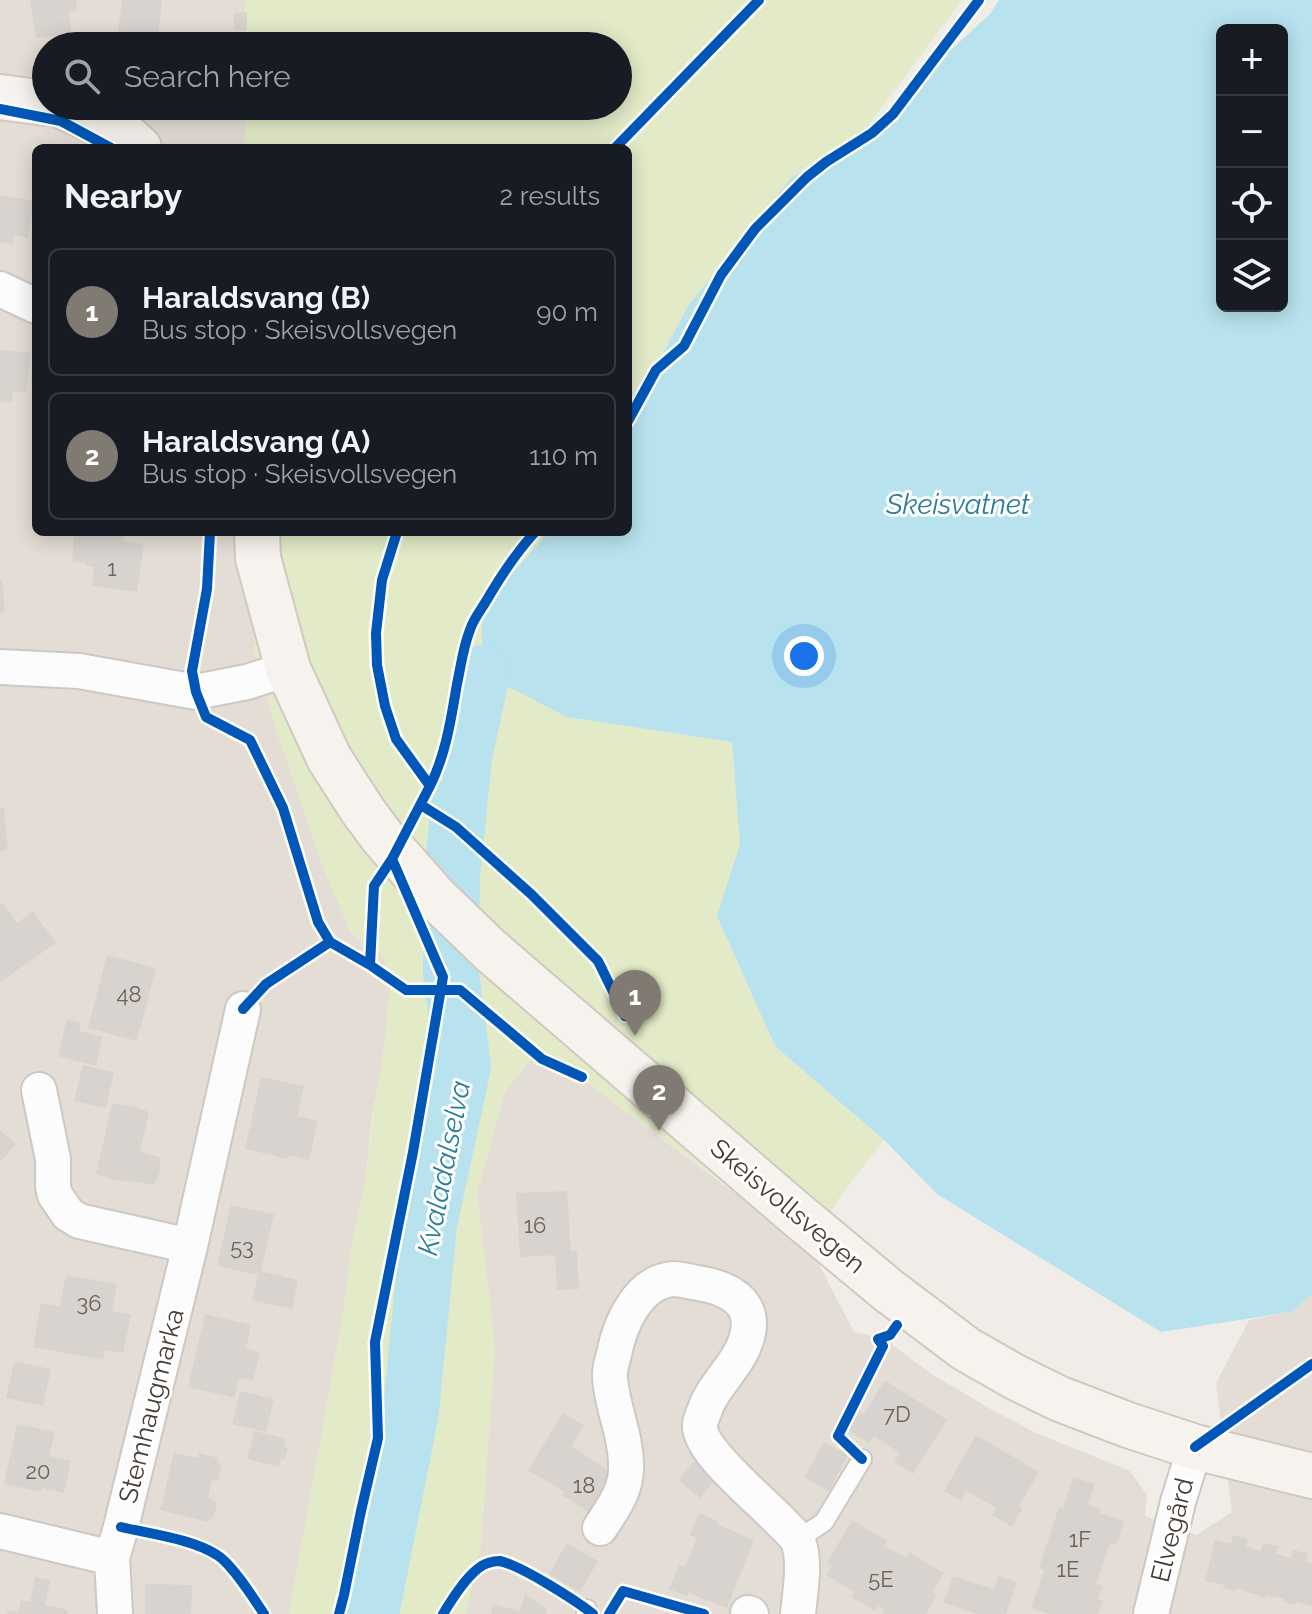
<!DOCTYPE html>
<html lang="en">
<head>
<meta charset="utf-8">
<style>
	body { margin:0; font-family:Raleway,sans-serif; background:#242831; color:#f1f3f6 }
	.controls { position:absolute; right:24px; top:24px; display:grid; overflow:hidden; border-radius:12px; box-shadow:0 4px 20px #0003 }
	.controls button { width:72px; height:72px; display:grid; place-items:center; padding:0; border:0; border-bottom:2px solid #363941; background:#171b24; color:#f1f3f6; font:40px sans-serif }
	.you { position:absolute; left:804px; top:656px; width:28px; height:28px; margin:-20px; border:6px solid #fff; border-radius:50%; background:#1a73e8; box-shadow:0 0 0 12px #1a73e833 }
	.badge { display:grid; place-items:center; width:52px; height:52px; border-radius:50%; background:#817a73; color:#fff; font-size:26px; font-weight:700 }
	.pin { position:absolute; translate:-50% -66px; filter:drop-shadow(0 2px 4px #0008) }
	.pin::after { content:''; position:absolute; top:42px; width:28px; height:24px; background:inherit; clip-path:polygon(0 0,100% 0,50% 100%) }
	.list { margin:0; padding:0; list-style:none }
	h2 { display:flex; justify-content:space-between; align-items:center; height:104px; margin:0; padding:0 32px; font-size:34px }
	h2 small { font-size:26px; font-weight:400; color:#9ea1a6 }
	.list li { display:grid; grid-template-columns:52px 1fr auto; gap:24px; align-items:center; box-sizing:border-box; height:128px; margin:0 16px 16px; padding:0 16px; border:2px solid #363941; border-radius:12px }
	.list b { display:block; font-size:30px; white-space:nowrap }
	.list p { margin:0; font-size:26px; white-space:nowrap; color:#9ea1a6 }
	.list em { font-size:26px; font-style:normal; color:#9ea1a6 }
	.icon { flex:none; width:44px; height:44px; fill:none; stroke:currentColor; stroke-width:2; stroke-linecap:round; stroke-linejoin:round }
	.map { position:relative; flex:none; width:1312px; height:1614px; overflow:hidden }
	.search { position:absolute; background:#171b24; box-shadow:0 4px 20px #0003; left:32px; top:32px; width:600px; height:88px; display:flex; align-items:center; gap:20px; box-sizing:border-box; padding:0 28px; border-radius:44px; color:#9ea1a6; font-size:30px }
	.panel { position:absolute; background:#171b24; box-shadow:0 4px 20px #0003; left:32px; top:144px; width:600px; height:392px; border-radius:12px }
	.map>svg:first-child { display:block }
</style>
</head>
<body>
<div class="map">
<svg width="1312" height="1614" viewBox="0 0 1312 1614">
	<rect width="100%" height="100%" fill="#f0ece8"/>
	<!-- residential -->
	<path fill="#e4ddd5" d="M0 0H245V46H46V106H246L247 125 244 148H36V532H259L276 729 324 869 351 933 384 959 390 988 382 1066 371 1123 365 1184 352 1244 343 1315 289 1614H0Z
		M540 1047 708 1173 810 1247 854 1332 883 1338 933 1375 989 1408 1036 1433 1130 1471 1147 1495 1145 1516 1196 1535 1232 1512 1216 1383 1249 1320 1291 1312 1312 1294V1614H466L481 1545 495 1348 477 1192 505 1092Z"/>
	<!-- green -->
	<path fill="#e2eac7" d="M245 0H962L867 127 790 179 688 306 628 419V148H244L246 106H618V46H245Z
		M259 532H549L482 607 567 717 732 742 740 844 717 917 775 1046 884 1140 841 1195 810 1247 540 1048 505 1092 477 1192 495 1348 481 1545 466 1614H289L343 1315 352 1245 365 1184 372 1123 382 1066 390 988 384 959 351 933 324 870 276 729 254 652Z"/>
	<!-- water -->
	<path fill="#b7e2ee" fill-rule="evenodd" d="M999 0H1312V1294L1291 1312 1161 1332 937 1194 884 1140 775 1046 717 916 740 844 732 742 567 717 482 673V607L549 532H628V419L688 306 790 179 867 127 990 14ZM1222 30H1282V306H1222Z"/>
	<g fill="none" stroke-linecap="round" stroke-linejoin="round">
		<!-- river -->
		<path stroke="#b7e2ee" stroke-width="56" d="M371 1614 411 1411 429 1224 463 1066 451 973 452 876 464 757 482 673"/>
	</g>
	<!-- building -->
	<path fill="#d8d3cf" d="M30 0H76L77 11 69 12 71 34 36 38Z
		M122 0H162L157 46H139L141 34 118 31Z
		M247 12V30H234L233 13Z
		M0 195 34 201 28 238 14 235 13 244 0 242Z
		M2 350 31 353 26 392 13 391 12 403 0 402V353Z
		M74 532H121L120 535H124L123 541 144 544 137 592 92 586 94 567 86 566V563L72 562Z
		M0 580H2L5 612 0 613Z
		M0 808H4L8 849 0 852Z
		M3 903 17 923 33 911 56 943 0 982V905Z
		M107 955 156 968 137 1041 88 1028Z
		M67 1019 81 1023 79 1031 103 1037 96 1066 58 1056Z
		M83 1065 114 1072 106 1108 74 1101Z
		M261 1077 304 1086 297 1116 318 1121 309 1160 289 1155 288 1159 245 1149Z
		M112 1104 132 1106 149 1112 140 1152 160 1157V1172L154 1185 134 1181 133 1182 114 1180 96 1174Z
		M0 1130 16 1144 0 1162Z
		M567 1191 571 1251H577L579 1289 557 1290 555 1255 520 1257 516 1193Z
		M231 1205 274 1214 261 1271 298 1280 292 1309 252 1300 258 1275 217 1266Z
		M66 1275 117 1284 112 1311 131 1314 123 1353 105 1350 103 1360 33 1347 41 1303 60 1306Z
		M205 1314 251 1325 246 1348 260 1352 253 1381 239 1378 235 1398 188 1387Z
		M14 1361 51 1369 43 1406 6 1398Z
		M885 1380 947 1420 913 1474 894 1462 900 1453 874 1436 869 1443 848 1430 860 1411 864 1414Z
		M240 1391 274 1399 266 1432 232 1424Z
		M563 1413 584 1426 571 1446 619 1477 595 1516 562 1495 564 1492 528 1470Z
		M17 1424 55 1432 49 1456 71 1461 64 1493 42 1488 41 1492 4 1484Z
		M254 1431 286 1439 284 1447 288 1448 285 1459H281L279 1467 247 1459Z
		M976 1435 1039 1472 1019 1506 1022 1509 1012 1527 992 1515 996 1508 966 1491 961 1501 944 1491Z
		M824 1442 848 1455 829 1491 804 1477Z
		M174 1453 198 1458 199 1453 218 1458 217 1463 222 1464 218 1481 212 1480 208 1498 213 1499 217 1504 214 1516 207 1522 160 1510Z
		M697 1458 718 1476 700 1498 678 1480Z
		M1073 1477 1095 1484 1088 1504 1101 1509 1100 1513 1124 1521 1116 1545 1110 1543 1096 1584 1103 1586 1098 1599 1103 1601 1098 1614H1049L1031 1608 1044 1570 1039 1568 1059 1507 1063 1508Z
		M699 1513 718 1521 716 1524 754 1540 727 1608 689 1593 687 1596 669 1589 679 1565 685 1567 697 1538 690 1535Z
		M852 1520 887 1541 884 1545 906 1558 909 1552 944 1573 933 1592 937 1594 926 1614H882L885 1610 878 1606 875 1611 851 1597 854 1592 826 1575 832 1566 827 1563Z
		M1233 1535 1248 1539 1246 1547 1261 1551 1263 1543 1278 1546 1276 1554 1291 1558 1293 1550 1307 1553 1306 1562 1312 1563V1606L1296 1602 1295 1605 1283 1602 1284 1599 1266 1595 1265 1598 1236 1588 1235 1591 1223 1588 1224 1585 1205 1581 1215 1540 1231 1544Z
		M567 1543 598 1561 580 1592 549 1574Z
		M953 1576 994 1589 998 1576 1017 1582 1006 1614H977L944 1603Z
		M35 1577 50 1580 45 1605 68 1610 67 1614H7L8 1610 18 1612 21 1600 30 1602Z
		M145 1584 192 1585 191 1614H145Z
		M525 1594 547 1609 546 1614H491L493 1604 520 1611Z"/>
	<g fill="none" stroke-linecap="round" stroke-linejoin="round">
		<defs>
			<path id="lane" d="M797 1540 824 1522 862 1459
				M586 1614 587 1609"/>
			<path id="street" d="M0 289 36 306
				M0 667 79 671 196 692 247 682 288 669
				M39 1090 53 1159V1187L55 1195 68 1214 79 1221 190 1246
				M600 1528C612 1509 626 1492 626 1468 627 1437 612 1408 610 1378 609 1370 612 1362 614 1354 620 1324 638 1281 674 1279 682 1279 690 1282 698 1283 735 1289 761 1307 743 1348 734 1368 716 1384 707 1404 705 1411 699 1421 700 1427 701 1453 763 1502 782 1523 787 1528 795 1535 798 1541 806 1562 800 1592 798 1614
				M0 1531 112 1558
				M748 1613 751 1614
				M115 1614 112 1558 121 1527 190 1246 243 1009
				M1151 1614 1178 1502 1195 1447"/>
			<path id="secondary" d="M0 97 46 103
				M62 106 122 133 139 148
				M257 532 258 558 288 669 329 758 363 811 383 838 435 897 490 950 794 1212 889 1291 966 1349 1015 1377 1060 1399 1128 1425 1195 1447 1312 1476"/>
		</defs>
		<!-- lane casing -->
		<use href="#lane" stroke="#ccc8c4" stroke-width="22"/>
		<!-- street casing -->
		<use href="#street" stroke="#ccc8c4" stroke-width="38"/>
		<!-- secondary casing -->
		<use href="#secondary" stroke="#d1c9c0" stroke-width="48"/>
		<!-- lane -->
		<use href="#lane" stroke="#fdfcfc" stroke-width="18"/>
		<!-- street -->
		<use href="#street" stroke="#fdfcfc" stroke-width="34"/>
		<!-- secondary -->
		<use href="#secondary" stroke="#f6f3ee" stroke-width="44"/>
		<defs>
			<path id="cycleway" d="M0 109 61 121 111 148
				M615 148 759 0
				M628 421 656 370 684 346 721 275 755 229 807 177 826 162 872 133 893 114 979 0
				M210 532 207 589 192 671 196 692 206 717 250 740 283 808 318 922 330 942 370 965 406 990H460L542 1059 582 1077
				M430 786C446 754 451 719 457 684 461 666 463 647 470 630 473 620 480 611 485 603 500 577 515 554 535 532
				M421 805 456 827 531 894 598 961 625 1016
				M370 965 374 886 392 859 430 786 396 739 385 706 377 665 376 633 382 580 397 532
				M243 1009 266 984 330 942
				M1195 1447 1312 1364
				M862 1459 838 1436 883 1346 878 1339 890 1335 897 1325
				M121 1527C151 1534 192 1539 217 1555 232 1564 254 1599 264 1614
				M339 1614 344 1595 361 1511 378 1438 375 1342 413 1152 443 977 392 859
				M443 1614C452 1599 471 1568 488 1563 491 1562 497 1561 500 1561 522 1566 575 1600 593 1614
				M609 1614 623 1591 704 1614"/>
		</defs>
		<!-- cycleway casing -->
		<use href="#cycleway" stroke="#fff" stroke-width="15"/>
		<!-- cycleway -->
		<use href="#cycleway" stroke="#0057b8" stroke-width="10"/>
	</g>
	<g text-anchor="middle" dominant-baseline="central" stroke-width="6" stroke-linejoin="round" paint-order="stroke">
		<!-- number labels -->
		<g font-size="22" fill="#6b635c">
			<text x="112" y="568">1</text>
			<text x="129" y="994">48</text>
			<text x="535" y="1225">16</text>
			<text x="242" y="1247">53</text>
			<text x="89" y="1303">36</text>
			<text x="897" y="1414">7D</text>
			<text x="38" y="1471">20</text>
			<text x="584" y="1485">18</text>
			<text x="1080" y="1539">1F</text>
			<text x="1068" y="1569">1E</text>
			<text x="881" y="1579">5E</text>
		</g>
		<!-- street labels -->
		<g font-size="26" fill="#453c34" stroke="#fff">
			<text transform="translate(788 1206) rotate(40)">Skeisvollsvegen</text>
			<text transform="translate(151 1406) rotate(-76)">Stemhaugmarka</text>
			<text transform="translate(1172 1530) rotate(-76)">Elvegård</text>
		</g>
		<!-- water labels -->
		<g font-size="28" font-style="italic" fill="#287d9a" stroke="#fff">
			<text x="958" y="504">Skeisvatnet</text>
			<text transform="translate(444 1168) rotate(-79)">Kvaladalselva</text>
		</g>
	</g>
</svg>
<div class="controls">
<button>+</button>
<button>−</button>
<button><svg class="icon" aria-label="locate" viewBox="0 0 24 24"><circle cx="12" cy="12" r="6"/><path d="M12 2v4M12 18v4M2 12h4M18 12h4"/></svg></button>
<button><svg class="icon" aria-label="layers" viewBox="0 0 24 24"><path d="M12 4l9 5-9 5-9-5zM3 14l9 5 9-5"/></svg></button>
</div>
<div class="you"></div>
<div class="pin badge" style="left:635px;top:1036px">1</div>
<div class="pin badge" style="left:659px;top:1131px">2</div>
<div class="search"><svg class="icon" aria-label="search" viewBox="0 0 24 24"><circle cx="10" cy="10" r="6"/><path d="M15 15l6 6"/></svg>Search here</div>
<section class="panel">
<h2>Nearby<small>2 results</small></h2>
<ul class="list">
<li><span class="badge">1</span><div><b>Haraldsvang (B)</b><p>Bus stop · Skeisvollsvegen</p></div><em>90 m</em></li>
<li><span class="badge">2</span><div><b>Haraldsvang (A)</b><p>Bus stop · Skeisvollsvegen</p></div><em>110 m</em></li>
</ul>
</section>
</div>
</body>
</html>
